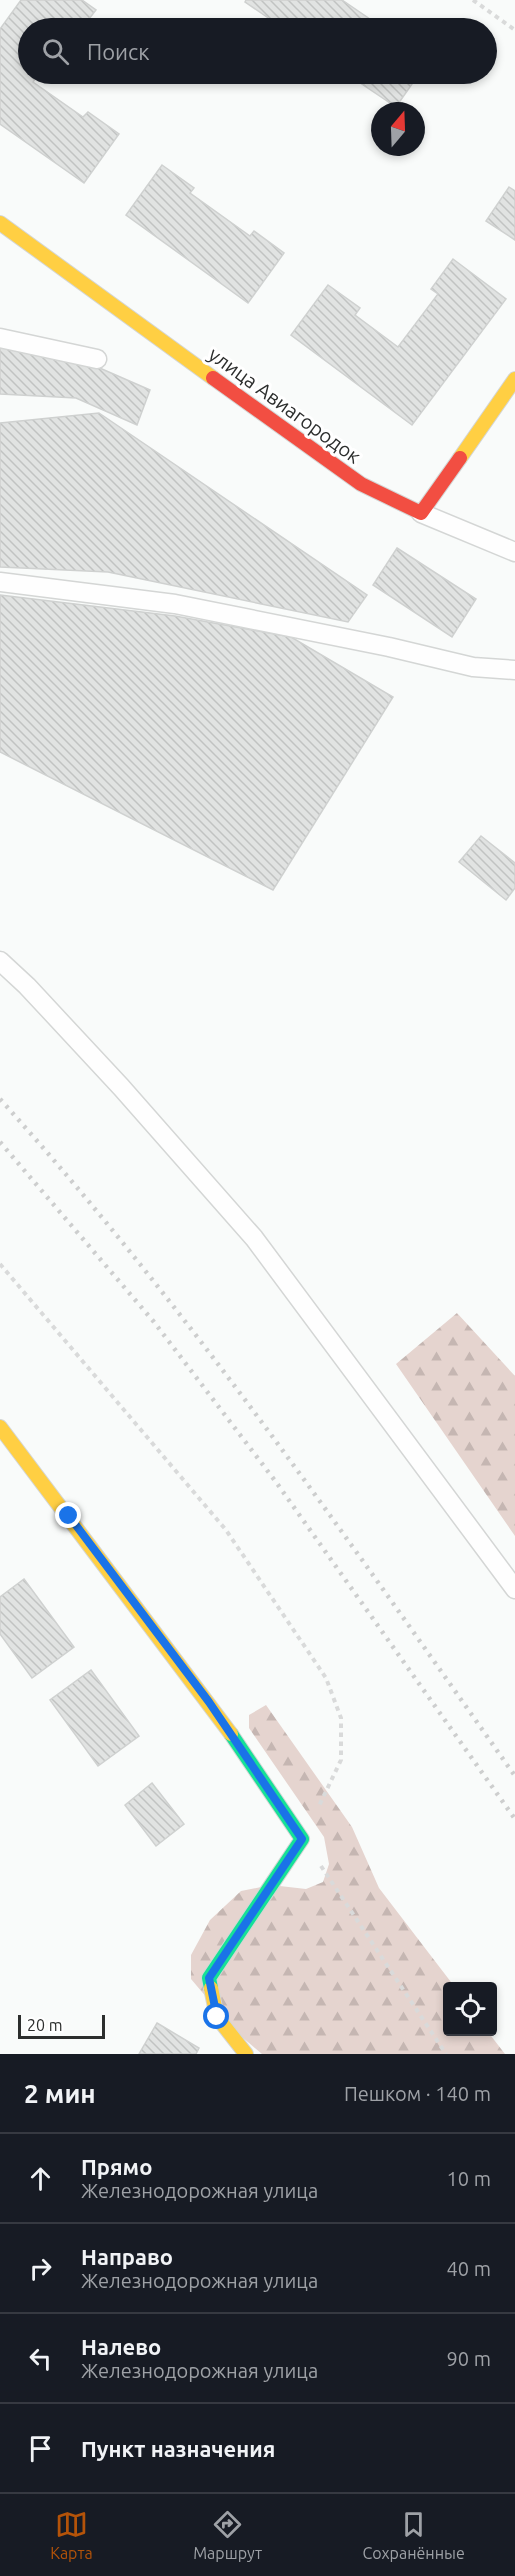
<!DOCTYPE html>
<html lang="ru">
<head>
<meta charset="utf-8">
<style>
	body { margin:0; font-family:Ubuntu,sans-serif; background:#20242c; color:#f1f3f6 }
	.controls { position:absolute; right:18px; bottom:18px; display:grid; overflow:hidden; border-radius:6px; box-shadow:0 3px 9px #0003 }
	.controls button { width:54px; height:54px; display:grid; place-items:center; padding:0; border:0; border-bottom:2px solid #363941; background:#171b24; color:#f1f3f6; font:30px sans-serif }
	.compass { position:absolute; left:371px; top:102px; width:54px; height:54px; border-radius:50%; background:#171b24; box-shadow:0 3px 9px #0003; rotate:19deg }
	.scale { position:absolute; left:18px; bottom:15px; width:87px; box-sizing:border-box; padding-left:6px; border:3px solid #2c2e2d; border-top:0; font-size:16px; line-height:21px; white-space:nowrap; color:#2c2e2d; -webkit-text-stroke:4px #fff; paint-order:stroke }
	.stop { position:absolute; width:18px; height:18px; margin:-14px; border:4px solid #1a73e8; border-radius:50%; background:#fff }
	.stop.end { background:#1a73e8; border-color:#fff; box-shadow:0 2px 6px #0008 }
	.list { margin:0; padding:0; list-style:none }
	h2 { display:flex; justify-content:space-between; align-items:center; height:78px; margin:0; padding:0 24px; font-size:26px }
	h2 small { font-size:20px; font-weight:400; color:#9ea1a6 }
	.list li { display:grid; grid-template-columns:39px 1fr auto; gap:18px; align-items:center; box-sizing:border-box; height:90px; padding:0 24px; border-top:2px solid #363941 }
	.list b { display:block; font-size:22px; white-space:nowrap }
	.list p { margin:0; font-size:20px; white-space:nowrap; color:#9ea1a6 }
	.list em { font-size:20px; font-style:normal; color:#9ea1a6 }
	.icon { flex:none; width:33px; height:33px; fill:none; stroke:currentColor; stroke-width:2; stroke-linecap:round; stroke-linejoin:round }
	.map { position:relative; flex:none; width:515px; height:2054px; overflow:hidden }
	.search { position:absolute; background:#171b24; box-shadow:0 3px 9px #0003; left:18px; right:18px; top:18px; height:66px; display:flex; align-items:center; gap:15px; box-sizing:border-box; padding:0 21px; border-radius:33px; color:#9ea1a6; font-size:22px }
	.sheet { height:438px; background:#171b24 }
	nav { display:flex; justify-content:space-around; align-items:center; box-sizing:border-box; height:84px; border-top:2px solid #363941; background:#171b24; font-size:16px; color:#9ea1a6 }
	nav a { display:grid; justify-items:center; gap:3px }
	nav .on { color:#b45309 }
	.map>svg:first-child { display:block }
</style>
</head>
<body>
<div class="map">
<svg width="515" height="2054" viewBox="0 0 515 2054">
	<defs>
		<pattern id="forest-firs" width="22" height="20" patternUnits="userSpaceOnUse" patternTransform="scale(1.5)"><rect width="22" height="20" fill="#e5d4cf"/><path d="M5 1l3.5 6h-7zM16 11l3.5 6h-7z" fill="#c5b6b2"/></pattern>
		<pattern id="building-back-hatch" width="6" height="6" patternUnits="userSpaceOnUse" patternTransform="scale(1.5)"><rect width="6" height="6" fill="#e1e3e2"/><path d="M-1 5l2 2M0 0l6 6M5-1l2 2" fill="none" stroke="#c1c3c2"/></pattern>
	</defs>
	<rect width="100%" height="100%" fill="#f9fbfa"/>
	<!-- forest -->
	<path fill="url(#forest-firs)" d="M457 1313 515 1376V1536L396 1364Z
		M266 1705 352 1827 379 1888 454 1986H448V2032H488L505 2054H262L235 2031 191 1979V1955L210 1920 241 1891 271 1885 306 1889 323 1882 329 1864 324 1837 249 1728V1715Z"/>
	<!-- building -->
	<path fill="url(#building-back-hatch)" stroke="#cfd1d0" stroke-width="1.5" d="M21 0H82L96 10 82 28H28V74H39L33 82 83 117 88 112 119 134 84 183 0 124V29Z
		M246 0H342L383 28H283L245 2Z
		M347 74H419L396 107Z
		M162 165 194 188 190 193 250 236 254 231 284 253 248 303 126 215Z
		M509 187 515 191V240L486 221Z
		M453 259 506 299 412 425 291 335 328 285 360 308 355 315 398 347 438 294 431 289Z
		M0 346 86 362 150 390 137 425 76 398 0 394Z
		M99 413 367 595 348 622 108 572 0 567V423Z
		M397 548 476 599 452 637 373 585Z
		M0 595 175 616 291 637 393 697 273 890 0 752Z
		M481 836 515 863V888L506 900 459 862Z
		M24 1579 74 1647 32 1678 0 1634V1597Z
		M91 1670 139 1736 98 1766 50 1700Z
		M152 1783 184 1824 156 1846 125 1805Z
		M157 2023 199 2048 196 2054H139Z"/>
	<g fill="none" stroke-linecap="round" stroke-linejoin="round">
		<defs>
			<path id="lane" d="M0 338 97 359
				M421 513 515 552
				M0 582 175 604 389 647 473 667 515 670
				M0 961 27 986 121 1087 254 1238 515 1589"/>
			<path id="fast" d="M211 1988 209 1978 302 1839 231 1734"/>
			<path id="slow" d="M0 223 213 378
				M460 458 515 379
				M0 1427 231 1734
				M211 1988 217 2017 246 2054"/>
			<path id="jam" d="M213 378 361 484 421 513 460 458"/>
		</defs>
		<!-- lane casing -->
		<use href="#lane" stroke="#d4d6d5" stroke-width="21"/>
		<!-- fast casing -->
		<use href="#fast" stroke="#d4d6d5" stroke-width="16"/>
		<!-- slow casing -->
		<use href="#slow" stroke="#d4d6d5" stroke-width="16"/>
		<!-- jam casing -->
		<use href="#jam" stroke="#d4d6d5" stroke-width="16"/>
		<!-- path -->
		<path stroke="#d9dada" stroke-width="4" stroke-dasharray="4.5 4.5" stroke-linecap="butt" d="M473 0 515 30
			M0 1264 226 1530 326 1678 341 1718V1760L318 1808
			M321 1866 446 2054"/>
		<!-- lane -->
		<use href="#lane" stroke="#fefefe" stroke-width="18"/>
		<!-- fast -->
		<use href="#fast" stroke="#16e098" stroke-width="14"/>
		<!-- slow -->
		<use href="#slow" stroke="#ffcf43" stroke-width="14"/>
		<!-- jam -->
		<use href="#jam" stroke="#f24e42" stroke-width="14"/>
		<!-- rail -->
		<path stroke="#cdcece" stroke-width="4.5" stroke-dasharray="3 6" stroke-linecap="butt" d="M0 1099C190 1310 351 1544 515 1776
			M0 1142 154 1322 276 1482 515 1819"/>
	</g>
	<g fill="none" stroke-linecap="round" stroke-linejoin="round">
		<!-- route -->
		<path stroke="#1a73e8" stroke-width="8" d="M69 1516 209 1702 302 1839 209 1978 217 2017"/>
	</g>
	<g text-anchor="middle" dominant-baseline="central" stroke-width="6" stroke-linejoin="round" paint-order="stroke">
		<!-- street labels -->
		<g font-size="20" fill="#2c2e2d" stroke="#fff">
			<text transform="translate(285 405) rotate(36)">улица Авиагородок</text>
		</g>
	</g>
</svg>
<div class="controls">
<button><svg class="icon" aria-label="locate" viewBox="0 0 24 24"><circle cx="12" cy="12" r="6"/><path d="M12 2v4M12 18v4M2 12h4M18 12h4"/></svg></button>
</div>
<svg class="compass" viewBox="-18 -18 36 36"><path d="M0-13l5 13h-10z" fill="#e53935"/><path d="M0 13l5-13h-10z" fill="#9ea1a6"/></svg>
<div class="scale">20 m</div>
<div class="stop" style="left:217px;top:2017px"></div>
<div class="stop end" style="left:69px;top:1516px"></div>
<div class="search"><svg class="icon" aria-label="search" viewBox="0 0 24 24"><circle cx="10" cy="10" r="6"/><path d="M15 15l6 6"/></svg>Поиск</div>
</div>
<section class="sheet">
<h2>2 мин<small>Пешком · 140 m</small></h2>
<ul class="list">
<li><svg class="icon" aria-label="ahead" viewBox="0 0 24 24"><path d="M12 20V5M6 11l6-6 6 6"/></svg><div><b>Прямо</b><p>Железнодорожная улица</p></div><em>10 m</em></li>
<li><svg class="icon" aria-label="right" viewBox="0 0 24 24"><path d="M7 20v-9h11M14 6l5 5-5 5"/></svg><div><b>Направо</b><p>Железнодорожная улица</p></div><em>40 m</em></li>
<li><svg class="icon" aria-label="left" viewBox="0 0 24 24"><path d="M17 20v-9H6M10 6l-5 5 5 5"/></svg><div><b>Налево</b><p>Железнодорожная улица</p></div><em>90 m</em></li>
<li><svg class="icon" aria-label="arrive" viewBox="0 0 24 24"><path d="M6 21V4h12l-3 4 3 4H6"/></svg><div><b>Пункт назначения</b></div></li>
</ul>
</section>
<nav>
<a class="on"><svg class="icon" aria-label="map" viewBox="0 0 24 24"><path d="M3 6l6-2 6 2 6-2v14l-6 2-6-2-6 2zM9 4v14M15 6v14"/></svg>Карта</a>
<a><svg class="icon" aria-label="directions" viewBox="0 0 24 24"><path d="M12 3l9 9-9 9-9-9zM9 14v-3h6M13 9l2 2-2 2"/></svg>Маршрут</a>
<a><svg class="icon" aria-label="saved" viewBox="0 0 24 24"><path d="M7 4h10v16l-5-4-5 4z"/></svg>Сохранённые</a>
</nav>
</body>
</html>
